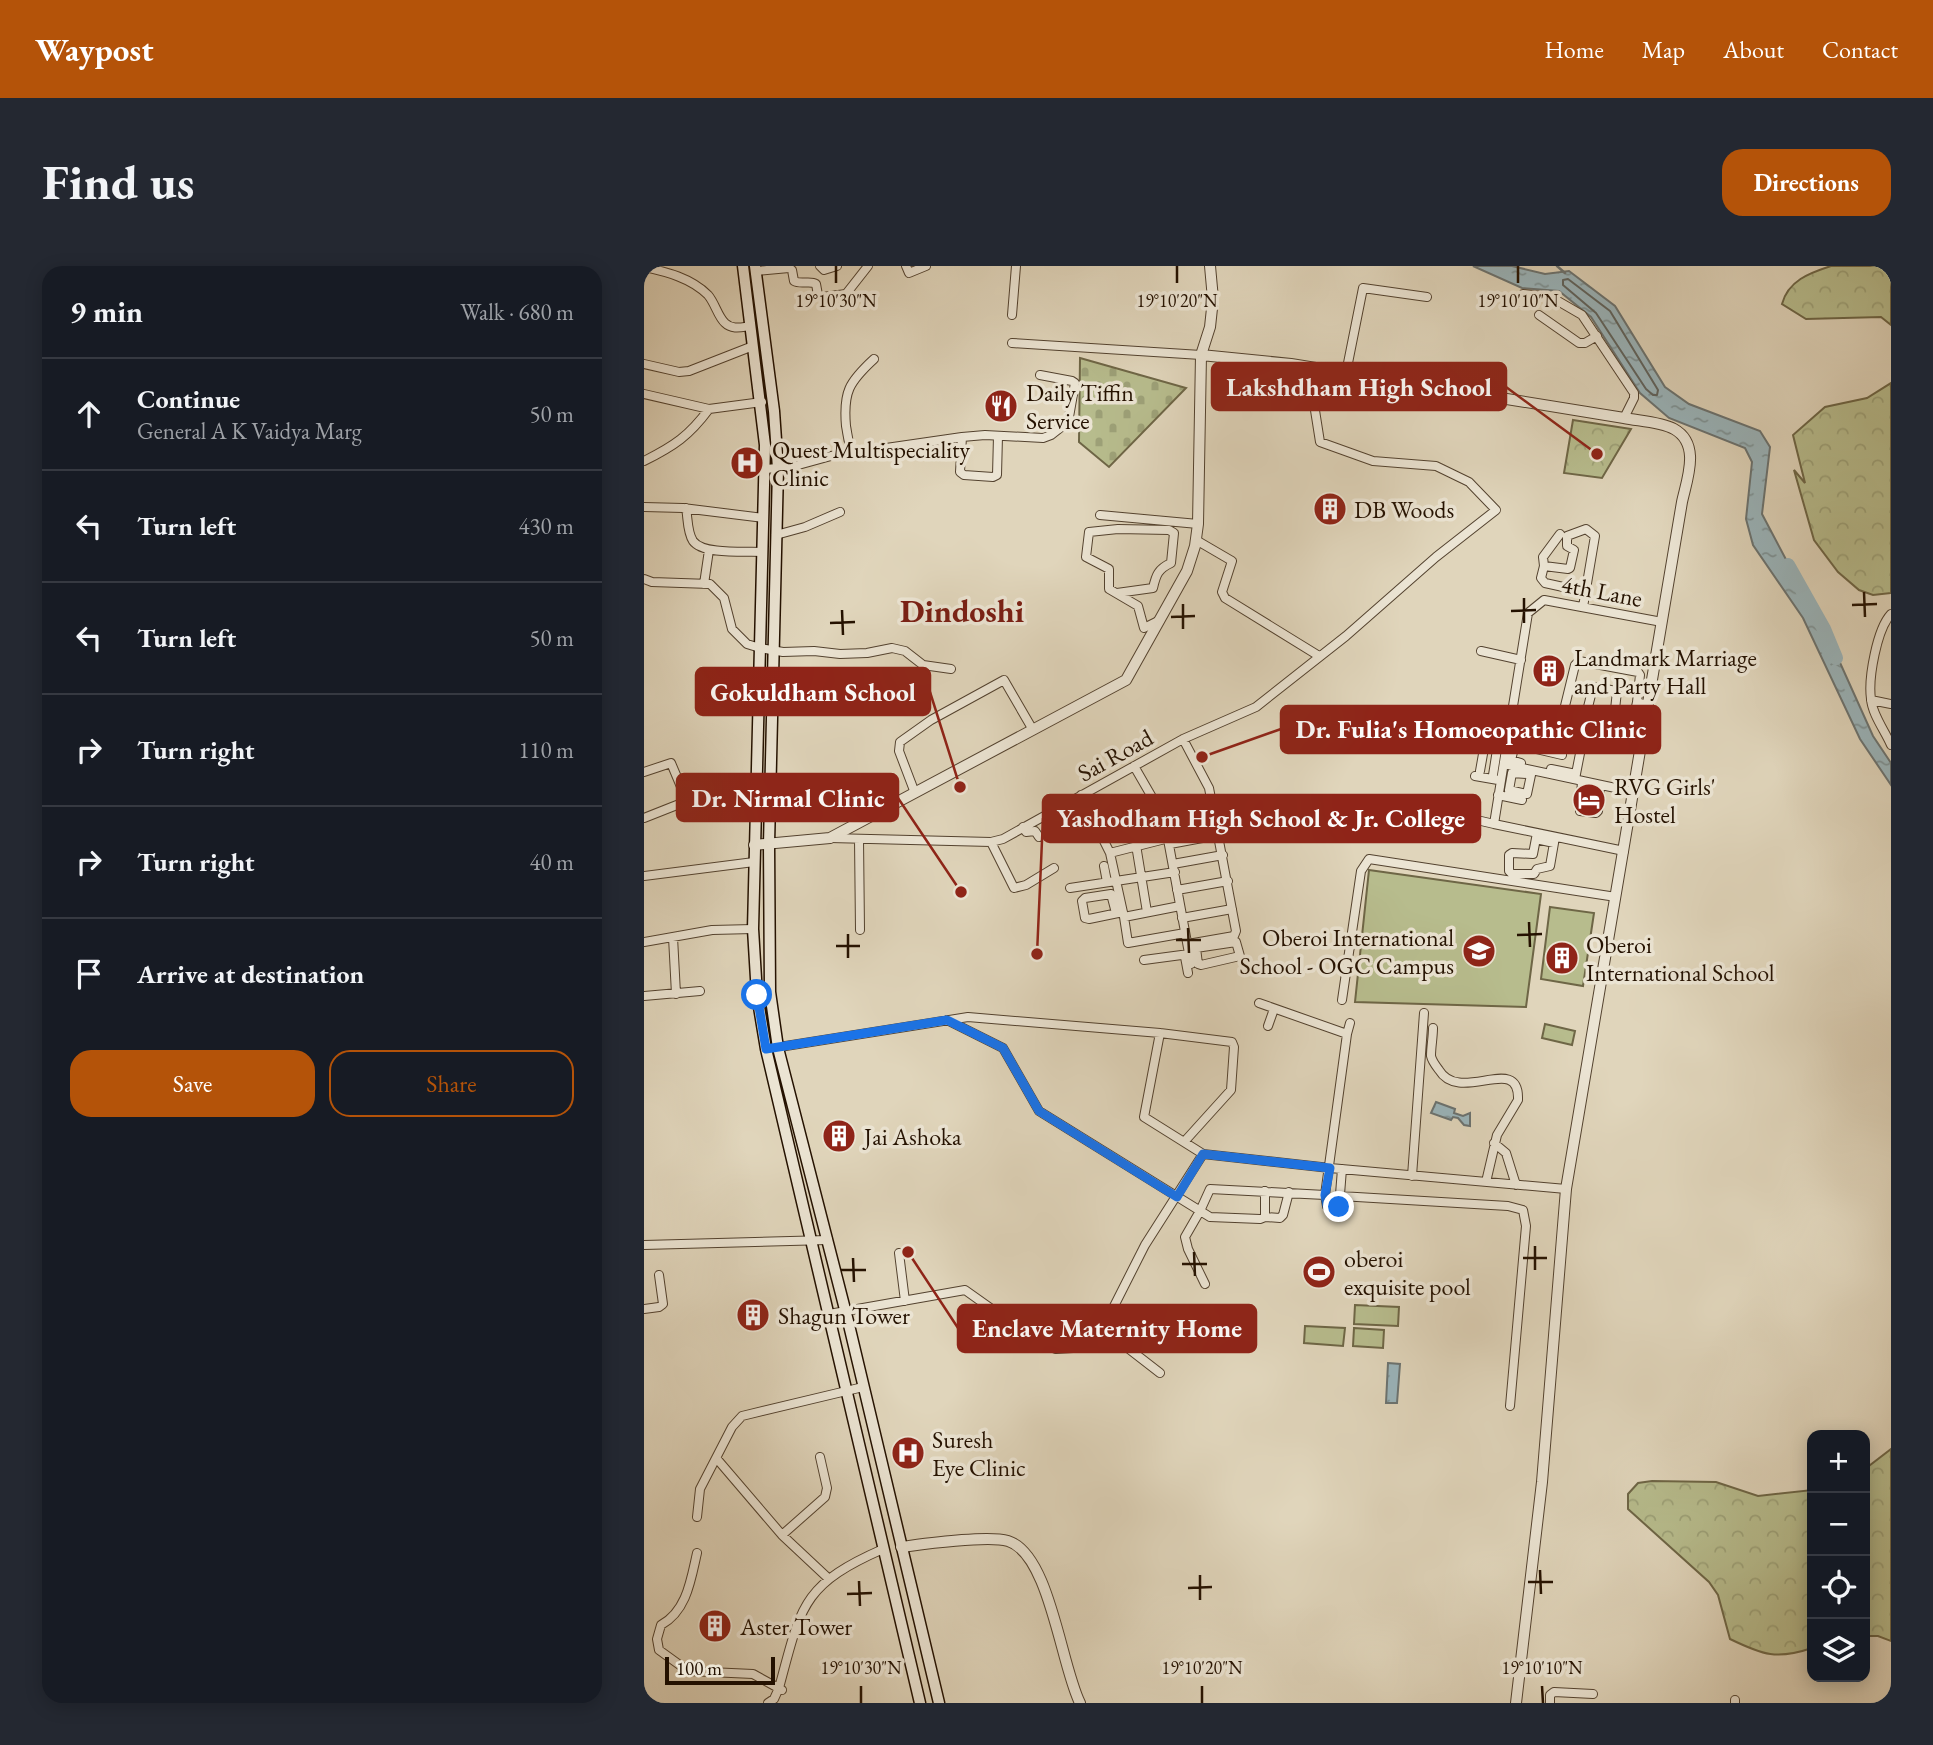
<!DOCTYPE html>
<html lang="en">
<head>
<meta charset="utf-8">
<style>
	body { margin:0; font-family:"EB Garamond",serif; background:#242831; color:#f1f3f6 }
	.controls { position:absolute; right:21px; bottom:21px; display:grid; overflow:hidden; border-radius:14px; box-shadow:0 4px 18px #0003 }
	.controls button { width:63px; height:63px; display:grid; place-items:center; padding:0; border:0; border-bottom:2px solid #363941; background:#171b24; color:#f1f3f6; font:35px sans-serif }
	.scale { position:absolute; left:21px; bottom:18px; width:110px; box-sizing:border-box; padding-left:7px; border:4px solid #241100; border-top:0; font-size:19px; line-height:24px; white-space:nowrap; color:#241100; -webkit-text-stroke:5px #ebe4d3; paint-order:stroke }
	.stop { position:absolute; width:21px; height:21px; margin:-16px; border:5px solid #1a73e8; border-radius:50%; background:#fff }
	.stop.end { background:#1a73e8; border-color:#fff; box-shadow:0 2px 7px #0008 }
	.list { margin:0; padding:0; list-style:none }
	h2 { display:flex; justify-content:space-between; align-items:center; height:91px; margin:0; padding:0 28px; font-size:30px }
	h2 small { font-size:23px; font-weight:400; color:#9ea1a6 }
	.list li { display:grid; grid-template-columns:46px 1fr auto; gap:21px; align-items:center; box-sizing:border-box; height:112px; padding:0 28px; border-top:2px solid #363941 }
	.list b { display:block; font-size:26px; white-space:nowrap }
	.list p { margin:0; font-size:23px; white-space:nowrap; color:#9ea1a6 }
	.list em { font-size:23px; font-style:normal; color:#9ea1a6 }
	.actions { display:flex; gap:14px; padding:21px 28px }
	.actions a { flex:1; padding:16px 0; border:2px solid #b45309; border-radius:21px; text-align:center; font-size:24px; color:#b45309 }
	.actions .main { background:#b45309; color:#fff }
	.icon { flex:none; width:38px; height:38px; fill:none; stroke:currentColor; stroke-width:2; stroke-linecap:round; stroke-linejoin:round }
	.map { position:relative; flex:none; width:1247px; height:1437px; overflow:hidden; border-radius:21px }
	header { display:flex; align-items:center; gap:42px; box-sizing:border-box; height:98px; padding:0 35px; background:#b45309; color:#fff }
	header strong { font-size:33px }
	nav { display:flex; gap:38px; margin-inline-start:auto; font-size:24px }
	.intro { display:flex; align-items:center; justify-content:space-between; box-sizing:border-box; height:168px; padding:0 42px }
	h1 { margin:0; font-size:49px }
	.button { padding:18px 32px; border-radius:21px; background:#b45309; color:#fff; font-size:24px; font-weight:700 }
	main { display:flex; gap:42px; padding:0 42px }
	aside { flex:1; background:#171b24; border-radius:21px; box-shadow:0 4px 18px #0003 }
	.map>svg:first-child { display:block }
</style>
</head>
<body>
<header>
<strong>Waypost</strong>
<nav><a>Home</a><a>Map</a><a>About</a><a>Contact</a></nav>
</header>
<div class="intro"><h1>Find us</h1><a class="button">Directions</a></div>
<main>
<aside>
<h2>9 min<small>Walk · 680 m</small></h2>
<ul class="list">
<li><svg class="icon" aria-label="ahead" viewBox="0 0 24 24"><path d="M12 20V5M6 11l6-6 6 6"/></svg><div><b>Continue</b><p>General A K Vaidya Marg</p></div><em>50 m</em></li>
<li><svg class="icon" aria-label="left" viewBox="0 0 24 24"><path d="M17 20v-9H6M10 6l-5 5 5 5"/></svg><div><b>Turn left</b></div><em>430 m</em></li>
<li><svg class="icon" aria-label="left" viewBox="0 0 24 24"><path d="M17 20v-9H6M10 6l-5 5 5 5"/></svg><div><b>Turn left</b></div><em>50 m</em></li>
<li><svg class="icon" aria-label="right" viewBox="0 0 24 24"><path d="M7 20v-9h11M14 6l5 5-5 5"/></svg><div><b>Turn right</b></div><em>110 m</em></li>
<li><svg class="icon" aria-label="right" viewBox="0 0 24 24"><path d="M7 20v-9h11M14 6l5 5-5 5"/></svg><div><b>Turn right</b></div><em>40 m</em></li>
<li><svg class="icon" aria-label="arrive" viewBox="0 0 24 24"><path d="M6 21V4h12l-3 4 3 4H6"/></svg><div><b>Arrive at destination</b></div></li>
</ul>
<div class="actions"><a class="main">Save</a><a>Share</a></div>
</aside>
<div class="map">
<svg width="1247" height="1437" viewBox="0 0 1247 1437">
	<defs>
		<pattern id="forest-crowns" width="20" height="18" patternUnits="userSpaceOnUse" patternTransform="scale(1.75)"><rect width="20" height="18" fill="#b7bc8d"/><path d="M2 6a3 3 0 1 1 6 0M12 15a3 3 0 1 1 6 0" fill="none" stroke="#9da178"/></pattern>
		<pattern id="cemetery-stones" width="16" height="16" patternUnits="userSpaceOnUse" patternTransform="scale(1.75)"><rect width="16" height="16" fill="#b7bc8d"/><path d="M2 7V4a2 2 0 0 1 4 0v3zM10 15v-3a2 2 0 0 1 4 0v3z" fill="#9da178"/></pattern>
		<pattern id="water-ripples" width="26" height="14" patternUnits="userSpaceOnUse" patternTransform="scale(1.75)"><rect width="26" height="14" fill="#9ab5bc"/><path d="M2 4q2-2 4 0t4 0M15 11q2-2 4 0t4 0" fill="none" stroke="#7d9296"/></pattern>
	</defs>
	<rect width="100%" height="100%" fill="#e0d5bb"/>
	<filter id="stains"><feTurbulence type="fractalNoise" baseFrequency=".00286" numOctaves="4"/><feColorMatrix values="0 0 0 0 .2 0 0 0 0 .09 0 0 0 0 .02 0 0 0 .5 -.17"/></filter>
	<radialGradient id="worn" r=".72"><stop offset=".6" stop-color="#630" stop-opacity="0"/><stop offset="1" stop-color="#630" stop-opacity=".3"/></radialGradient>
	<!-- forest -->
	<path fill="url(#forest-crowns)" stroke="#6e6646" stroke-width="2" d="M1187 0H1247V59L1237 51 1162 53 1138 38C1144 15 1165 7 1187 0Z
		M1247 117V327L1229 329 1215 324 1194 306 1170 274 1150 204 1161 217 1149 169 1181 141 1223 132Z
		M929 154 987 163 958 212 920 207Z
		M1247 1183V1375L1234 1370H1221V1203Z
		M1008 1215 1072 1216 1114 1230 1168 1224V1382C1133 1394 1119 1389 1086 1373L1074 1329 1065 1316 984 1243V1228L994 1217Z"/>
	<!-- cemetery -->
	<path fill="url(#cemetery-stones)" stroke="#6e6646" stroke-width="2" d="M436 92 542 122 465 201 435 176Z"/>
	<!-- pitch -->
	<path fill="#b7bc8d" stroke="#6e6646" stroke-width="2" d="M725 604 897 628 882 741 711 736Z
		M906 641 950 647 939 720 897 713Z
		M901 758 931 765 928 779 898 772Z
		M711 1039 755 1041 754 1060 710 1058Z
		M661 1060 701 1062 699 1080 660 1077Z
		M710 1062 740 1064 739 1082 709 1080Z"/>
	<!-- water -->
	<path fill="url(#water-ripples)" stroke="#6b7371" stroke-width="2" d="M829 0H868L901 8 925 5 971 40 1021 121 1045 138 1116 165 1126 181 1118 248 1193 390 1229 470 1247 497V519L1216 473 1159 352 1109 279 1102 253 1108 196 1101 182 1025 152 996 127 947 51 915 25 878 22Z
		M792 836 811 843 810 847 819 850 826 847V860L820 859 814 852 809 851 807 854 787 847Z
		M744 1097 756 1098 753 1137H742Z"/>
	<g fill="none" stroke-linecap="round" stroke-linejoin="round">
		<!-- shore -->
		<path stroke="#5f635e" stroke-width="2" d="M919 14 924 13 966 45 1014 124 1013 129H1009L1002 123 952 47 919 19Z"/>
		<!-- stream -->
		<path stroke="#6b7371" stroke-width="2.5" d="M913 0 921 7"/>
		<!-- river -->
		<path stroke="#9ab5bc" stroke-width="14" d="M1144 299 1180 363 1192 392"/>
		<defs>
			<path id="minor" d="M176 0 180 4 193 0
				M262 0 265 7 282 0
				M0 1C23 6 47 12 64 29 71 37 74 51 81 57 88 64 98 61 107 60
				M112 5 145 2 148 4 150 15C157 19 166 14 172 18L174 29 178 31 202 28 224 0
				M875 36 879 28 907 31 938 49 990 127V132L980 152
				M368 49 372 0
				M895 49 935 77H941L953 70
				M368 77 557 89
				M0 98 35 106 45 105 109 80
				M702 107 719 22 783 31
				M0 128 65 143 118 136
				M318 171 316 206 320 209 349 211 353 209 354 170
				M209 187C204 178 204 170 202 160 199 126 205 116 230 93
				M0 195C30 180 45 170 65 143
				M121 203 147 201 187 190 318 171 341 169 399 172 407 169 421 158 425 151 431 117 428 115 396 109
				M0 241 39 242 120 252
				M42 242C44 252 43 266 49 275 59 289 102 285 119 286
				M456 249 554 258
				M132 269 161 261 196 246
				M552 274 588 295 578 326 581 332 675 390
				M900 300 899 291 916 268
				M0 313 8 316 66 318 80 332 88 363 103 378 116 382 139 386 170 385 196 388 223 387 248 382 261 385 279 399 307 403
				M60 318 65 284
				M473 327 509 322C512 309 514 303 527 297L530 267 525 264 474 263 445 266 442 291 465 303V323L494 340 500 362 516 354
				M939 341 951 270 942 263 923 270V280L930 284 926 302 924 303 900 300 897 312 901 317 942 326
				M1247 348C1233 363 1224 412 1227 433 1228 448 1241 465 1247 479
				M837 385 877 394
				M1227 434 1247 438
				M993 436 996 409 994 406 935 395 931 399 920 444 942 449 949 421 973 425 970 453 987 456 989 454 993 436 1004 439
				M869 445 999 470
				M942 449 970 453
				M539 473 565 522 592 665 590 670 544 678
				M877 497 867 494 871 478 918 489
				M860 498 990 526
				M490 500 520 552 547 698
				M907 503 932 508
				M836 505 842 471 864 472
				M0 506 27 497 43 535
				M883 508 868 507 865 524 883 528 887 509 884 508V504
				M849 509 855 471
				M831 510 854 514
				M931 513C934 498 937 483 940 467L938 465 894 458 891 460 894 472 937 481
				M938 515 936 545 952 547 954 545 956 519
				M271 527 255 485 256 476 287 454 360 414 389 464
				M437 529 466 587 480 651 536 640
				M854 529 878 534
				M821 537 818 548 820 551 850 558
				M0 552 43 535 80 532 113 523
				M379 561 382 566 391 565 395 571
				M524 568 573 560
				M186 572 347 576 359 573 539 473 612 441 702 370 792 291 852 244 825 216 792 200 729 195 676 176 670 138 671 102
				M215 573 216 664
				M892 573 910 577 906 600 893 603 890 608H868L865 605V589L868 587 889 588 893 567
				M347 576 370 622 382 619 410 602
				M526 578 569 570
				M492 579 503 646
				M980 585 850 558 884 347 900 334 1018 356
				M466 587 525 572
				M529 598 579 589
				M460 600 463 616
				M0 610 110 596
				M426 622 531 606
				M533 624 584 615
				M472 647 467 628 441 632 438 635 441 652 445 653 479 646
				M480 651 484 677 541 667
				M538 652 588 643
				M29 671 32 728
				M0 676 68 664 109 663
				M551 682H552L592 676 596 690 557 699 554 698 552 682
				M541 691 544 707
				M500 694 545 688
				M0 730 56 725
				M698 734 717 605 725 593 972 631
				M615 737 703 768 681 929 683 940 695 941 698 903
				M303 754 359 782 395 845 566 951 616 953 621 951 636 952 639 949 645 926
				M624 760 630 743
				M789 762C789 771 787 781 787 790 788 795 792 800 795 804 816 839 876 786 874 834L853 869 842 916
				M516 767 500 851 559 888 686 902 922 923
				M703 768 706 757
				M129 782 324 751 516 767 588 776 590 781 587 824 540 876
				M850 877 862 887 872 919
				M768 910 780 747
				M621 925V951
				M696 930 864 940 879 944 882 960 866 1140
				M0 979 184 974
				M255 987 261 1035
				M561 1018 544 983 541 971 556 945 566 923 681 929
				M0 1043 15 1041 19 1038 15 1009
				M185 1048 321 1024 394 1076 412 1083 429 1082 445 1074 460 1060 501 979 559 888
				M458 1062 516 1107
				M73 1193 138 1269 185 1313
				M53 1251 56 1223 88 1161 98 1150 219 1121
				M138 1269 181 1231 183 1222 176 1191
				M53 1287C47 1313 43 1345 17 1359L13 1373 15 1384 44 1405 109 1408 138 1424
				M124 1437 130 1433 135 1422C157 1341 157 1319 239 1283
				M906 1437V1429L910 1426 949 1428
				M1091 1437V1434"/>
			<path id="tertiary" d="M557 89 647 98 980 152C995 155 1017 156 1030 163 1057 178 1043 213 1038 236L922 923 898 1216 872 1437
				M110 579 186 572 482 414 543 305 551 280 554 258 557 89 566 61 569 33 566 0
				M257 1281C281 1278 343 1269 364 1275 406 1288 417 1400 436 1437"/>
			<path id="secondary" d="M99 0 121 179 109 663 113 729 122 783 276 1437
				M111 0 130 145 134 203 125 578 126 726 134 782 205 1059 295 1437"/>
		</defs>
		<!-- minor casing -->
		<use href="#minor" stroke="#53422f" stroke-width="10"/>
		<!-- tertiary casing -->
		<use href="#tertiary" stroke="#53422f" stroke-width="12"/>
		<!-- secondary casing -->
		<use href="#secondary" stroke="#241100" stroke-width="13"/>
		<!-- minor -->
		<use href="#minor" stroke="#ebe4d3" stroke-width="8"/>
		<!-- tertiary -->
		<use href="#tertiary" stroke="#ebe4d3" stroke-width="10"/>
		<!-- secondary -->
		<use href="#secondary" stroke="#ebe4d3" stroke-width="10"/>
	</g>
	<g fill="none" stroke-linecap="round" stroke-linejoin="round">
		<!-- route -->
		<path stroke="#1a73e8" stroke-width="9" d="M113 729 122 783 303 754 359 782 395 845 533 931 559 888 686 902 681 929 683 940 695 941"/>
	</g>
	<!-- ticks -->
	<path fill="none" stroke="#241100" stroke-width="2.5" d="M192 0V17M533 0V17M874 0V17M1220 326 1221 351M880 332V357M539 338V363M1208 339 1233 338M198 344 199 369M867 345 892 344M527 351 551 350M186 357 211 356M885 656 886 681M544 662 545 687M204 668V692M873 669 898 668M532 674H557M192 680H216M891 980V1004M550 986 551 1010M209 992 210 1016M879 992H903M538 998H563M197 1004H222M896 1304 897 1328M556 1309V1334M215 1315 216 1340M884 1316H909M544 1322 568 1321M203 1328 228 1327M217 1420V1437M558 1420V1437M898 1420 899 1437"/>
	<!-- icons -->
	<defs>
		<symbol id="restaurant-disc" viewBox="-11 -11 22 22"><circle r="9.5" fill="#8f2418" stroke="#ebe4d3"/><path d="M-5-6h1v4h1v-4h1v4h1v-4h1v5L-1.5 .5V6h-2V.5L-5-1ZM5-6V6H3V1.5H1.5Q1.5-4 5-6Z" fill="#fff"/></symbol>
		<symbol id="hospital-disc" viewBox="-11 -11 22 22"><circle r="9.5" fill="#8f2418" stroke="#ebe4d3"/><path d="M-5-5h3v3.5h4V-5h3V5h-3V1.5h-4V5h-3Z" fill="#fff"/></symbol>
		<symbol id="building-disc" viewBox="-11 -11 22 22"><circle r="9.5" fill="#8f2418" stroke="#ebe4d3"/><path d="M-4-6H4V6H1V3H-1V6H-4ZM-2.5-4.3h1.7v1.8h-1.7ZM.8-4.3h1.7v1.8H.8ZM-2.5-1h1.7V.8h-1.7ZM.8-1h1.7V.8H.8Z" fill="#fff"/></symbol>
		<symbol id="hotel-disc" viewBox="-11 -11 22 22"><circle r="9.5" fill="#8f2418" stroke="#ebe4d3"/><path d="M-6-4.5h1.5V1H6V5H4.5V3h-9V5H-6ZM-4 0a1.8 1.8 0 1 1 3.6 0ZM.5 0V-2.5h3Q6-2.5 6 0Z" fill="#fff"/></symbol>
		<symbol id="school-disc" viewBox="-11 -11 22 22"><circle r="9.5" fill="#8f2418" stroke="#ebe4d3"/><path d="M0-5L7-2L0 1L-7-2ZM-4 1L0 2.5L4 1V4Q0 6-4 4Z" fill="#fff"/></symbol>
		<symbol id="stadium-disc" viewBox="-11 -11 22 22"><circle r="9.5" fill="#8f2418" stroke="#ebe4d3"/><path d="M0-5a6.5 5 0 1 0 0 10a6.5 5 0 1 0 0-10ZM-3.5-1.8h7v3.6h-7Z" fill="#fff"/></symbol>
	</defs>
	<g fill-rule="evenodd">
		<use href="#restaurant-disc" x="338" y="121" width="38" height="38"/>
		<use href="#hospital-disc" x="84" y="178" width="38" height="38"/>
		<use href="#building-disc" x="667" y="224" width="38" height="38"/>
		<use href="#building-disc" x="886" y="386" width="38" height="38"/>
		<use href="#hotel-disc" x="926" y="515" width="38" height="38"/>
		<use href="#school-disc" x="816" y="666" width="38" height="38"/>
		<use href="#building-disc" x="899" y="673" width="38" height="38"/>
		<use href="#building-disc" x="176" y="851" width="38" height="38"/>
		<use href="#stadium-disc" x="656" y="987" width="38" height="38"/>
		<use href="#building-disc" x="90" y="1030" width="38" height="38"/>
		<use href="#hospital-disc" x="245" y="1168" width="38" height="38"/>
		<use href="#building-disc" x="52" y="1341" width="38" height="38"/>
	</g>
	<g text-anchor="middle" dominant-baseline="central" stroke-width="7" stroke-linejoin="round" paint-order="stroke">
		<!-- poi labels -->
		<g font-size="24" fill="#241100" stroke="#ebe4d3" text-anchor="start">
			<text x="382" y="126">Daily Tiffin<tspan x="382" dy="28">Service</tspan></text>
			<text x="128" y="183">Quest Multispeciality<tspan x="128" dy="28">Clinic</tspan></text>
			<text x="710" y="243">DB Woods</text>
			<text x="930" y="391">Landmark Marriage<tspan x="930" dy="28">and Party Hall</tspan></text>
			<text x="970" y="520">RVG Girls'<tspan x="970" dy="28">Hostel</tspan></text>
			<text x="810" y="671" text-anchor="end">Oberoi International<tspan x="810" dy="28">School - OGC Campus</tspan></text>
			<text x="942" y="678">Oberoi<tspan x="942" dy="28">International School</tspan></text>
			<text x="220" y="870">Jai Ashoka</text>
			<text x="700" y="992">oberoi<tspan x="700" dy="28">exquisite pool</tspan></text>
			<text x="134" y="1049">Shagun Tower</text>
			<text x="288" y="1173">Suresh<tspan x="288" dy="28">Eye Clinic</tspan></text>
			<text x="96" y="1360">Aster Tower</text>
		</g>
		<!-- street labels -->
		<g font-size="24" fill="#241100" stroke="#ebe4d3">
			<text transform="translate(958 325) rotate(11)">4th Lane</text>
			<text transform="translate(471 489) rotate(-29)">Sai Road</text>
		</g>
		<!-- district labels -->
		<g font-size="32" font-weight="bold" fill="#7a1f14" stroke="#ebe4d3">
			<text x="318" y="345">Dindoshi</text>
		</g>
	</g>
	<g font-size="18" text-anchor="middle" fill="#241100" stroke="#ebe4d3" stroke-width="7" stroke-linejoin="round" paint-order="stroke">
		<text x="192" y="41">19°10'30"N</text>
		<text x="533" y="41">19°10'20"N</text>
		<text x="874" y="41">19°10'10"N</text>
		<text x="217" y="1408">19°10'30"N</text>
		<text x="558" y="1408">19°10'20"N</text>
		<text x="898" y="1408">19°10'10"N</text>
	</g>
	<!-- callouts -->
	<path fill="none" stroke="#8f2418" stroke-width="2.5" d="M953 188L862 121M316 521L286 426M558 491L637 463M317 626L254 532M393 688L399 552M264 986L314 1062"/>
	<g fill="#8f2418" stroke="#ebe4d3" stroke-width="2.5">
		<circle cx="953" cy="188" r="7"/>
		<circle cx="316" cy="521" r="7"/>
		<circle cx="558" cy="491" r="7"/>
		<circle cx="317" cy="626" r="7"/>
		<circle cx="393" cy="688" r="7"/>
		<circle cx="264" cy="986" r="7"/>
	</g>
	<g fill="#8f2418" stroke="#8f2418" stroke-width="2.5">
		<rect x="568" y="97" width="294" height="47" rx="7"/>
		<rect x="52" y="402" width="234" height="47" rx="7"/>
		<rect x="637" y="440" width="379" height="47" rx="7"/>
		<rect x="33" y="508" width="221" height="47" rx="7"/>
		<rect x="399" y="529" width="437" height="47" rx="7"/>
		<rect x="314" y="1039" width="298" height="47" rx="7"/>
	</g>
	<g font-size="26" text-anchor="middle" font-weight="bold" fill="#fff">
		<text x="715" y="130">Lakshdham High School</text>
		<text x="169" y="435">Gokuldham School</text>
		<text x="827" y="472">Dr. Fulia's Homoeopathic Clinic</text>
		<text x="144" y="541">Dr. Nirmal Clinic</text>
		<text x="617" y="561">Yashodham High School &amp; Jr. College</text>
		<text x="463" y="1071">Enclave Maternity Home</text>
	</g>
	<rect width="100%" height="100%" filter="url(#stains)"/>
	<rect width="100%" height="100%" fill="url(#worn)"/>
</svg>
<div class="controls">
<button>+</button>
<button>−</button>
<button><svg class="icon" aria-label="locate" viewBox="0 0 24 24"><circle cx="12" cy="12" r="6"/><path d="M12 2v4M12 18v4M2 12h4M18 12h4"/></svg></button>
<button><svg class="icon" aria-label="layers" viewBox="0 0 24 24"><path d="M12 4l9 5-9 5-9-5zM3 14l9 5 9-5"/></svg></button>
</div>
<div class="scale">100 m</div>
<div class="stop" style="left:113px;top:729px"></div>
<div class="stop end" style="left:695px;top:941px"></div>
</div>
</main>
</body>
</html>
